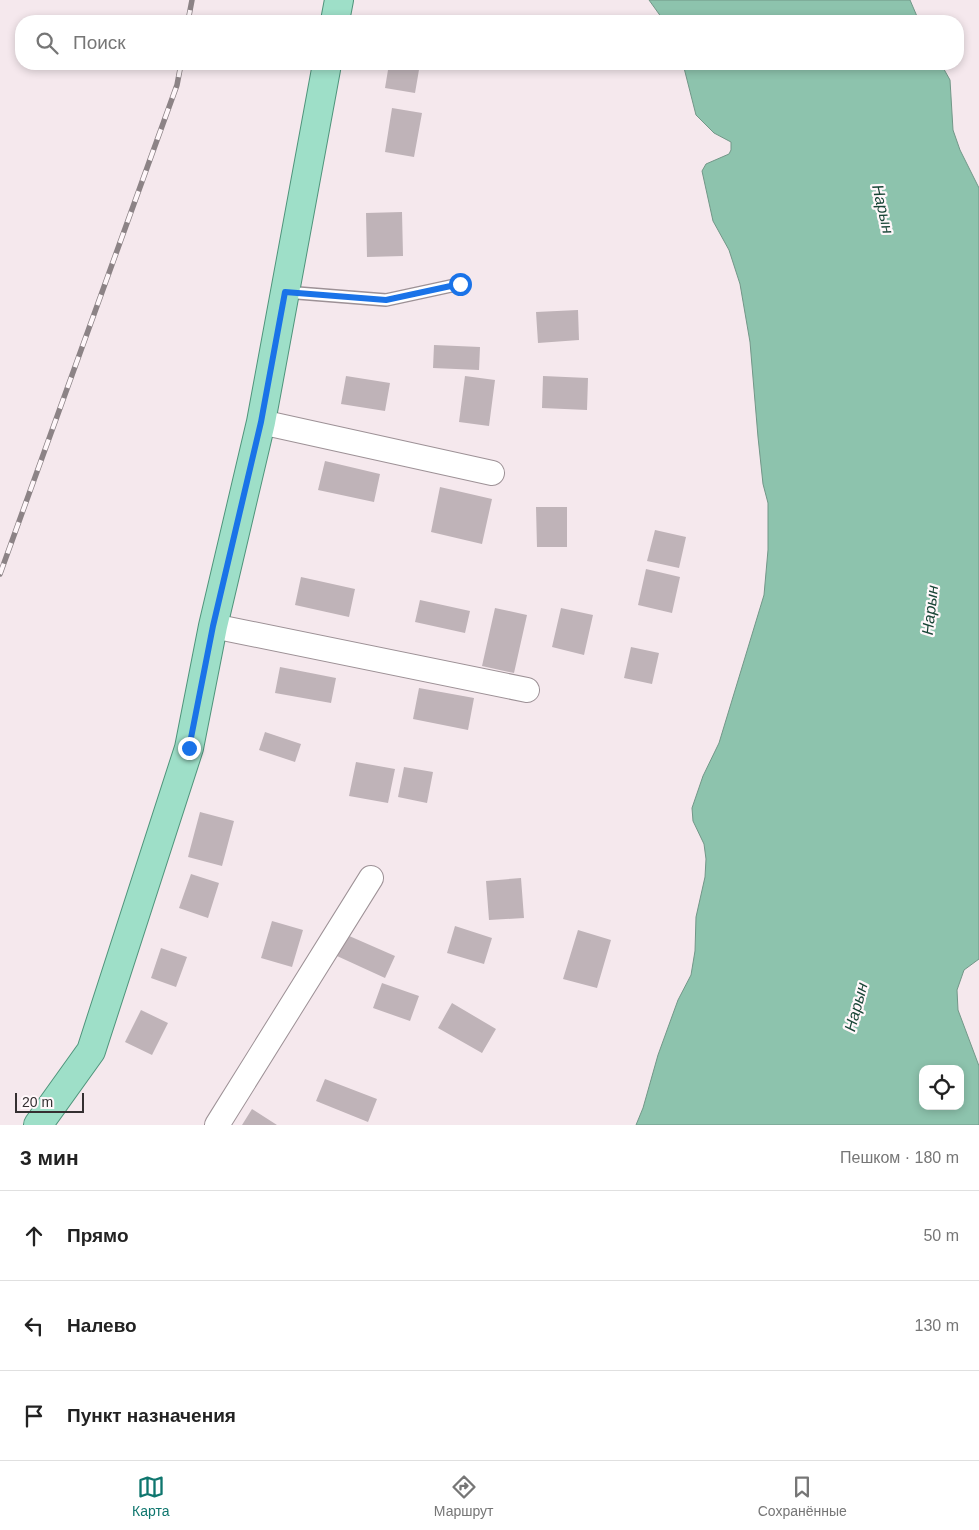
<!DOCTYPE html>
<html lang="ru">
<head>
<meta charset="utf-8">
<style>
	body { margin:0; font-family:Helvetica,sans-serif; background:#f6f6f6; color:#222 }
	.controls { position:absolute; right:15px; bottom:15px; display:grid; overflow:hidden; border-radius:10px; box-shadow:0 2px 8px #0003 }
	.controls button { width:45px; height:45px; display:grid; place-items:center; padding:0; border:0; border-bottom:1px solid #e0e0e0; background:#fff; color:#222; font:25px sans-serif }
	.scale { position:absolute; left:15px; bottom:12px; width:69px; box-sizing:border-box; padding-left:5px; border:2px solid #342f31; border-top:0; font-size:14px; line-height:18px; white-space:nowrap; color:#342f31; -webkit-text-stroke:4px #fff7fa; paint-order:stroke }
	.stop { position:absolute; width:15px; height:15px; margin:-11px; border:4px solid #1a73e8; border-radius:50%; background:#fff }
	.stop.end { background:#1a73e8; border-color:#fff; box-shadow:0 1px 5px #0008 }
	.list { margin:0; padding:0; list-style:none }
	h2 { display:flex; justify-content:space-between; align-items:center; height:65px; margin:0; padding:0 20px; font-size:21px }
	h2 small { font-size:16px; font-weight:400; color:#767676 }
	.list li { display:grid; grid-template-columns:32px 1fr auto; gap:15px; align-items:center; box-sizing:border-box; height:90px; padding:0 20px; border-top:1px solid #e0e0e0 }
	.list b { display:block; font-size:19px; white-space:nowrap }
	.list em { font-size:16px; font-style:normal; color:#767676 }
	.icon { flex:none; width:28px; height:28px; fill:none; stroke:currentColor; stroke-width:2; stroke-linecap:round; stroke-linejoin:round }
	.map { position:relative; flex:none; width:979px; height:1125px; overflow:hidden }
	.search { position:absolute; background:#fff; box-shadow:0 2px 8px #0003; left:15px; right:15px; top:15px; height:55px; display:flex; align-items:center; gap:12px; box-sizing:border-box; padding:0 18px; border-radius:20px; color:#767676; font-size:19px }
	.sheet { height:335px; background:#fff }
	nav { display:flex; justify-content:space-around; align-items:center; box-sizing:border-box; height:70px; border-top:1px solid #e0e0e0; background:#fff; font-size:14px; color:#767676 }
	nav a { display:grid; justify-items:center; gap:2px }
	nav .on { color:#0f766e }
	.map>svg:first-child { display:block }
</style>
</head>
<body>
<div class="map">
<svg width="979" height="1125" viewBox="0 0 979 1125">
	<rect width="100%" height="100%" fill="#f5e8ed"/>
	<!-- water -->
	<path fill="#8dc3ad" stroke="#729788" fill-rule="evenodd" d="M649 0H910L919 21H664Z
		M683 64H941L950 80 953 130 960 150 979 188V959L964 970 957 990 958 1010 979 1066V1125H636L643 1108 658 1055 678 1000 691 975 695 951 696 917 705 877 706 859 704 844 693 821 692 808 703 776 719 743 764 595 768 550V503L763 484 758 437 750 342 740 284 729 250 713 221 702 171 706 164 729 154 731 150V142L714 133 696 115ZM923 1069H960V1106H923Z"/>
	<!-- building -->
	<path fill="#bfb3b8" d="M389 64H420L415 93 385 88Z
		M392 108 422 113 414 157 385 152Z
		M402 212 403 256 367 257 366 213Z
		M578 310 579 340 538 343 536 312Z
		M434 345 480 347 479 370 433 368Z
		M346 376 390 383 385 411 341 404Z
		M465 376 495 380 489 426 459 422Z
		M543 376 588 378 587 410 542 408Z
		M325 461 380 474 374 502 318 490Z
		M440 487 492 499 482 544 431 532Z
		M536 507H567V547H537Z
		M655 530 686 537 679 568 647 561Z
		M646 569 680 577 672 613 638 605Z
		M301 577 355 589 349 617 295 605Z
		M420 600 470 611 465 633 415 622Z
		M495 608 527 615 514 673 482 666Z
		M561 608 593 615 584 655 552 647Z
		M631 647 659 653 652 684 624 678Z
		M280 667 336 678 331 703 275 693Z
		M419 688 474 698 468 730 413 719Z
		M265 732 301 744 295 762 259 750Z
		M356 762 395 769 388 803 349 796Z
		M404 767 433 772 427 803 398 797Z
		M200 812 234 821 222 866 188 857Z
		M191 874 219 883 208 918 179 908Z
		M521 878 524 918 489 920 486 881Z
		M272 921 303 930 292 967 261 958Z
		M455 926 492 938 484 964 447 953Z
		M578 930 611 940 597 988 563 979Z
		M347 935 395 956 385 978 337 956Z
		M161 948 187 957 176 987 151 978Z
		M382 983 419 996 410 1021 373 1008Z
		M452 1003 496 1029 482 1053 438 1028Z
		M141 1010 168 1023 152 1055 125 1042Z
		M325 1079 377 1099 368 1122 316 1101Z
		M252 1109 277 1125H242Z"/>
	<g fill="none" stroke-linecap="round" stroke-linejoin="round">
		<defs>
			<path id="service" d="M285 292 386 300 460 284"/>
			<path id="minor" d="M261 422 492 473
				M213 626 527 690
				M217 1125 371 878"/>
			<path id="primary" d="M335 21 339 0
				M38 1125 91 1051 189 748 213 626 261 422 327 64"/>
		</defs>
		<!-- service casing -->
		<use href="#service" stroke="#9d9196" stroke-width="14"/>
		<!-- minor casing -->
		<use href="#minor" stroke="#9d9196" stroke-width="26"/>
		<!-- primary casing -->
		<use href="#primary" stroke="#4f947b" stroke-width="30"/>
		<!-- service -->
		<use href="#service" stroke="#fff" stroke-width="11"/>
		<!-- minor -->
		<use href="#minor" stroke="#fff" stroke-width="24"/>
		<!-- primary -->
		<use href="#primary" stroke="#9edfc8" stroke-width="28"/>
		<defs>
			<path id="rail" d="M188 21 192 0
				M0 574 177 85 181 64"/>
		</defs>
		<!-- rail casing -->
		<use href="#rail" stroke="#8c8386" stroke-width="5.5"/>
		<!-- rail -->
		<use href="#rail" stroke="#fff7fa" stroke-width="4" stroke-dasharray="11" stroke-linecap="butt"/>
	</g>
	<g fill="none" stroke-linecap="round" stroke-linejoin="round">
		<!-- route -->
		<path stroke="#1a73e8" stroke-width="6" d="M189 748 213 626 261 422 285 292 386 300 460 284"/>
	</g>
	<g text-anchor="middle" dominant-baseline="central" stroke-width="4.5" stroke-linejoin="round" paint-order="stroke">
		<!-- water labels -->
		<g font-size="16" font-style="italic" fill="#184536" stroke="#fff7fa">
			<text transform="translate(883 209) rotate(77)">Нарын</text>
			<text transform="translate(930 610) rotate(-84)">Нарын</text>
			<text transform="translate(856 1007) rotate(-75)">Нарын</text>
		</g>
	</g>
</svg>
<div class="controls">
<button><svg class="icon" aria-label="locate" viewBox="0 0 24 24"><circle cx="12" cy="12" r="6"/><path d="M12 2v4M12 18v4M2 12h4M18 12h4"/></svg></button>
</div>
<div class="scale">20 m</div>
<div class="stop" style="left:460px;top:284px"></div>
<div class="stop end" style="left:189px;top:748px"></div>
<div class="search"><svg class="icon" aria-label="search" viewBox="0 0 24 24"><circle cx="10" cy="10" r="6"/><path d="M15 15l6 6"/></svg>Поиск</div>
</div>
<section class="sheet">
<h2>3 мин<small>Пешком · 180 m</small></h2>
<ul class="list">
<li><svg class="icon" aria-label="ahead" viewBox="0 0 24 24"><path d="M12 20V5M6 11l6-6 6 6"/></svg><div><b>Прямо</b></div><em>50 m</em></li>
<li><svg class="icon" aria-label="left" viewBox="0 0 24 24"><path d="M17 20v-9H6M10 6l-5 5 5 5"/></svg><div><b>Налево</b></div><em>130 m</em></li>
<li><svg class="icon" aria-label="arrive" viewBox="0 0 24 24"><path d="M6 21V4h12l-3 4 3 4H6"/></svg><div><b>Пункт назначения</b></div></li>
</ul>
</section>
<nav>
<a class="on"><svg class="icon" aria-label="map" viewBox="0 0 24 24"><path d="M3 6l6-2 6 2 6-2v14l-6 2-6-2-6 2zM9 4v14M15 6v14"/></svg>Карта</a>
<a><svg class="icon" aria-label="directions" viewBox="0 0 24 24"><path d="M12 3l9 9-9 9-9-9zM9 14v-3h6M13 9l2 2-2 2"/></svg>Маршрут</a>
<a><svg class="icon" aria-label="saved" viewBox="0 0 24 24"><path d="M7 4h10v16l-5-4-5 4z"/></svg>Сохранённые</a>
</nav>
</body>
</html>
